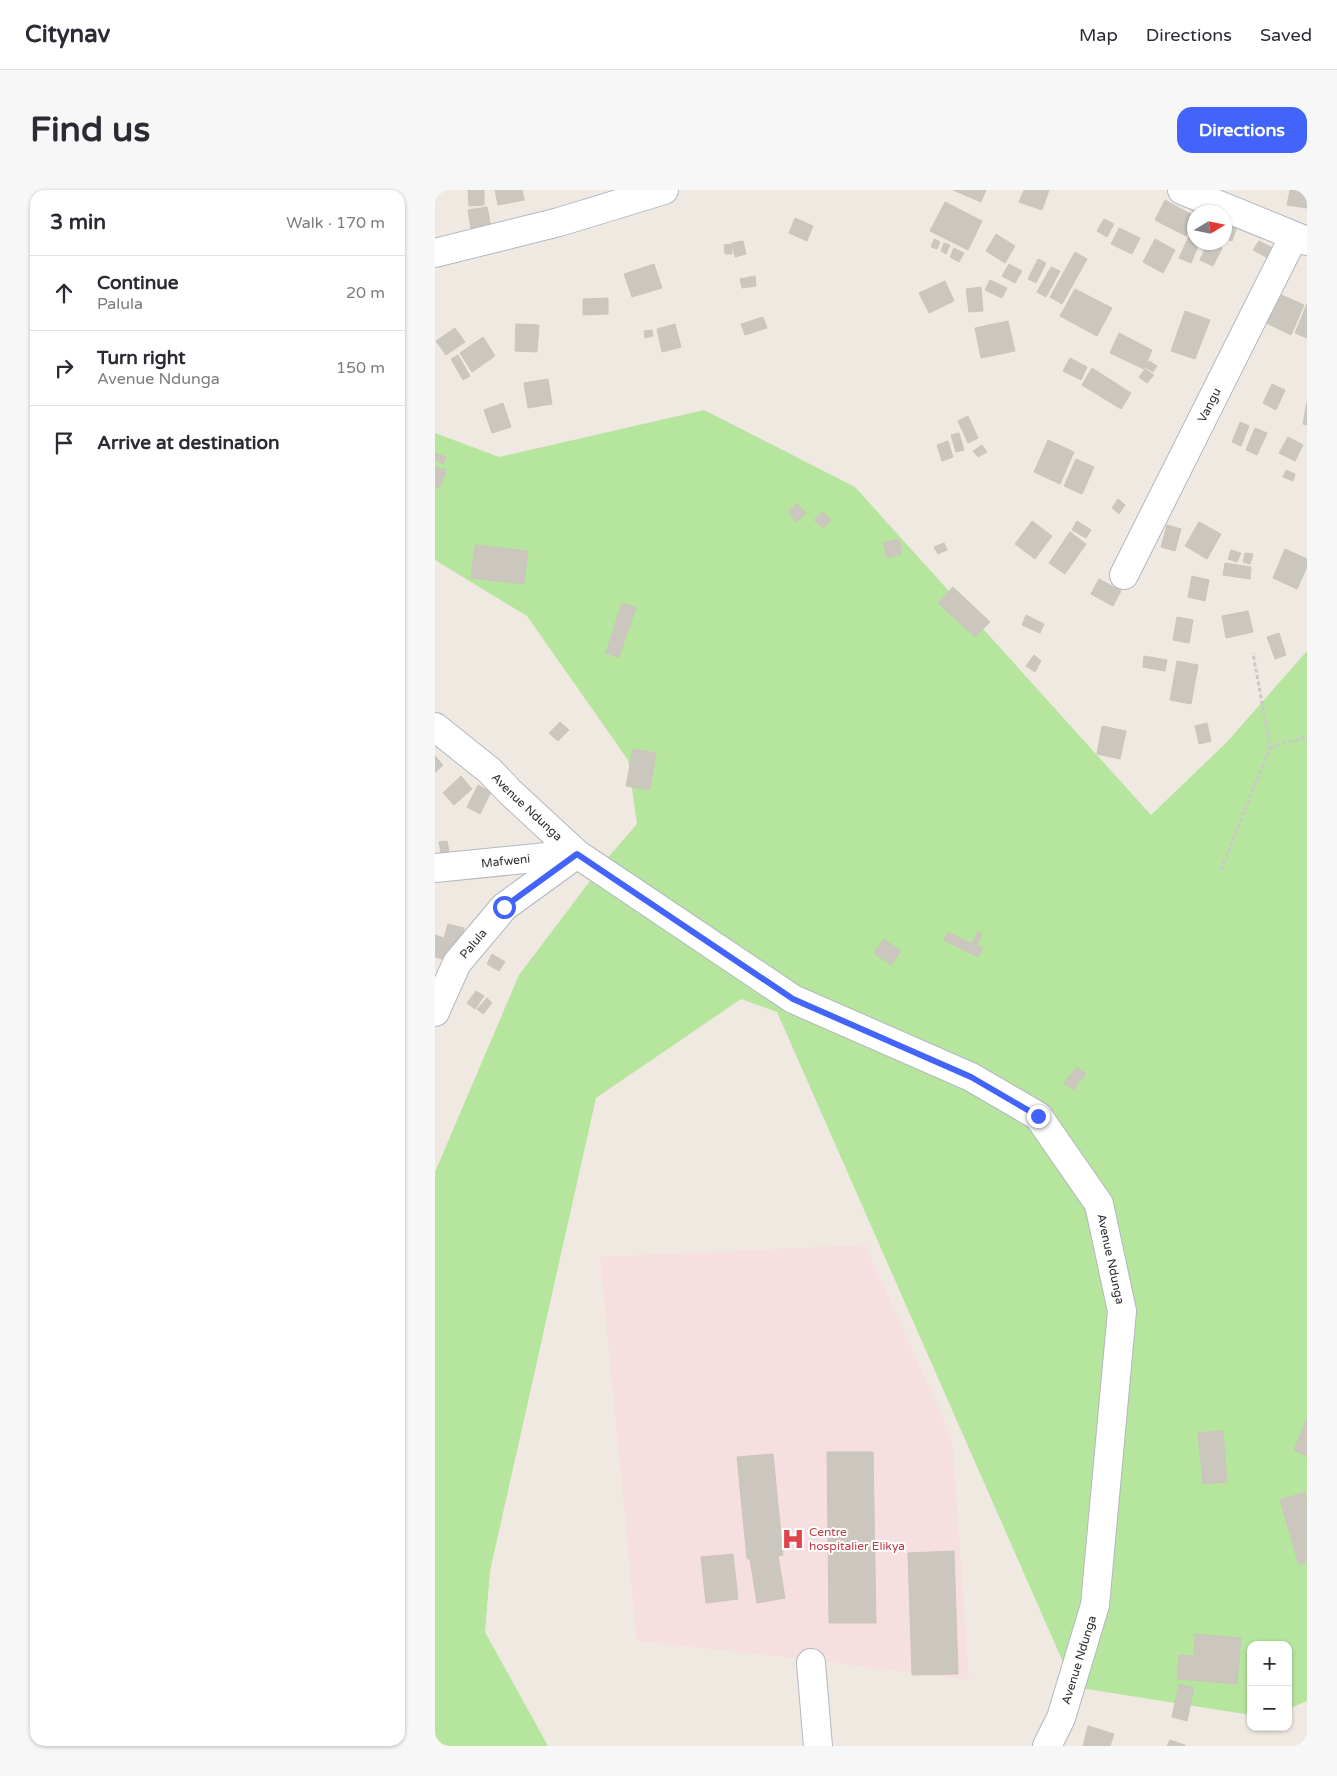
<!DOCTYPE html>
<html lang="en">
<head>
<meta charset="utf-8">
<style>
	body { margin:0; font-family:"Varela Round",sans-serif; background:#f7f7f7; color:#2b2b33 }
	.controls { position:absolute; right:15px; bottom:15px; display:grid; overflow:hidden; border-radius:10px; box-shadow:0 1px 4px #0004 }
	.controls button { width:45px; height:45px; display:grid; place-items:center; padding:0; border:0; border-bottom:1px solid #e1e1e2; background:#fff; color:#2b2b33; font:25px sans-serif }
	.compass { position:absolute; left:752px; top:15px; width:45px; height:45px; border-radius:50%; background:#fff; box-shadow:0 1px 4px #0004; rotate:80deg }
	.stop { position:absolute; width:15px; height:15px; margin:-11px; border:4px solid #4264fb; border-radius:50%; background:#fff }
	.stop.end { background:#4264fb; border-color:#fff; box-shadow:0 1px 5px #0008 }
	.list { margin:0; padding:0; list-style:none }
	h2 { display:flex; justify-content:space-between; align-items:center; height:65px; margin:0; padding:0 20px; font-size:21px }
	h2 small { font-size:16px; font-weight:400; color:#7c7c81 }
	.list li { display:grid; grid-template-columns:32px 1fr auto; gap:15px; align-items:center; box-sizing:border-box; height:75px; padding:0 20px; border-top:1px solid #e1e1e2 }
	.list b { display:block; font-size:19px; white-space:nowrap }
	.list p { margin:0; font-size:16px; white-space:nowrap; color:#7c7c81 }
	.list em { font-size:16px; font-style:normal; color:#7c7c81 }
	.icon { flex:none; width:28px; height:28px; fill:none; stroke:currentColor; stroke-width:2; stroke-linecap:round; stroke-linejoin:round }
	.map { position:relative; flex:none; width:872px; height:1556px; overflow:hidden; border-radius:15px }
	header { display:flex; align-items:center; gap:30px; box-sizing:border-box; height:70px; padding:0 25px; background:#fff; border-bottom:1px solid #e1e1e2 }
	header strong { font-size:24px }
	nav { display:flex; gap:28px; margin-inline-start:auto; font-size:18px }
	.intro { display:flex; align-items:center; justify-content:space-between; box-sizing:border-box; height:120px; padding:0 30px }
	h1 { margin:0; font-size:35px }
	.button { padding:12px 22px; border-radius:15px; background:#4264fb; color:#fff; font-size:18px; font-weight:700 }
	main { display:flex; gap:30px; padding:0 30px }
	aside { flex:1; background:#fff; border-radius:15px; box-shadow:0 1px 4px #0004 }
	.map>svg:first-child { display:block }
</style>
</head>
<body>
<header>
<strong>Citynav</strong>
<nav><a>Map</a><a>Directions</a><a>Saved</a></nav>
</header>
<div class="intro"><h1>Find us</h1><a class="button">Directions</a></div>
<main>
<aside>
<h2>3 min<small>Walk · 170 m</small></h2>
<ul class="list">
<li><svg class="icon" aria-label="ahead" viewBox="0 0 24 24"><path d="M12 20V5M6 11l6-6 6 6"/></svg><div><b>Continue</b><p>Palula</p></div><em>20 m</em></li>
<li><svg class="icon" aria-label="right" viewBox="0 0 24 24"><path d="M7 20v-9h11M14 6l5 5-5 5"/></svg><div><b>Turn right</b><p>Avenue Ndunga</p></div><em>150 m</em></li>
<li><svg class="icon" aria-label="arrive" viewBox="0 0 24 24"><path d="M6 21V4h12l-3 4 3 4H6"/></svg><div><b>Arrive at destination</b></div></li>
</ul>
</aside>
<div class="map">
<svg width="872" height="1556" viewBox="0 0 872 1556">
	<rect width="100%" height="100%" fill="#efe9e1"/>
	<!-- medical -->
	<path fill="#f5dfe0" d="M430 1055 517 1248 534 1490 387 1471 202 1451 165 1067Z"/>
	<!-- green -->
	<path fill="#b6e59e" d="M269 220 420 297 716 625 792 552 872 461V1511L853 1519V1455H816V1525L639 1497 342 822 306 809 161 908 55 1381 50 1442 113 1556H0V982L84 785 170 671 202 634 193 570 92 426 0 370V243L64 267Z"/>
	<!-- building -->
	<path fill="#cbc7bf" stroke="#cbc5ba" d="M33 0H49V15L34 16Z
		M60 0H87L89 10 63 15Z
		M518 0H551L546 12Z
		M589 0H614L607 20 584 12Z
		M855 0H872V18L852 15Z
		M730 10 759 26V29L751 46 720 30Z
		M510 12 547 31 533 60 495 41Z
		M52 17 56 37 36 40 33 20Z
		M360 28 378 36 372 51 354 43Z
		M669 29 679 34 672 47 662 41Z
		M795 35 802 37 797 51 790 49Z
		M684 38 705 48 697 64 676 54Z
		M561 44 580 56 570 73 551 61Z
		M755 44 759 46V52H765L756 73 744 68Z
		M499 49 505 52 502 59 496 57Z
		M720 49 740 60 728 83 708 72Z
		M308 51 311 64 300 67 297 53Z
		M824 51 838 58 833 68 818 60Z
		M773 52 787 58 778 76 765 70Z
		M509 53 515 55 511 64 506 61Z
		M297 54V64H290L289 55Z
		M519 58 529 63 524 72 515 67Z
		M640 62 652 69 627 114 615 107Z
		M603 69 611 73 601 93 593 89Z
		M219 74 227 98 197 107 189 84Z
		M574 74 587 81 580 93 567 86Z
		M616 77 625 81 611 107 602 102Z
		M320 86 321 96 307 98 305 89Z
		M555 90 572 98 567 108 550 100Z
		M510 91 519 111 494 123 484 103Z
		M546 97 548 121 534 122 531 99Z
		M640 99 677 118 662 146 625 126Z
		M840 102 869 115 856 145 827 131Z
		M173 108V124L148 125V109Z
		M872 114V148L860 143Z
		M750 121 775 130 760 169 736 161Z
		M328 127 332 138 310 145 306 134Z
		M573 131 580 161 546 168 540 138Z
		M81 134 104 135 102 162 80 161Z
		M240 134 246 157 227 162 222 139Z
		M20 138 30 152 11 165 1 151Z
		M217 140 218 146 210 148 209 141Z
		M684 143 717 160 709 179 675 163Z
		M48 147 60 166 37 182 25 163Z
		M23 165 35 186 28 190 16 169Z
		M635 168 652 177 646 190 628 181Z
		M714 171 722 176 718 182 710 177Z
		M657 178 696 203 686 219 647 195Z
		M710 179 719 185 712 193 704 187Z
		M113 189 117 214 93 218 89 193Z
		M837 194 850 200 841 220 828 213Z
		M872 212V235L868 234Z
		M68 213 76 237 57 243 49 220Z
		M533 226 543 248 533 253 523 231Z
		M805 232 814 236 806 256 797 252Z
		M820 238 832 243 822 265 811 260Z
		M524 243 529 260 521 262 516 245Z
		M853 247 868 255 860 271 844 263Z
		M613 250 639 262 625 294 599 282Z
		M513 251 518 267 507 271 502 255Z
		M547 255 552 262 543 267 538 261Z
		M0 263 11 267 8 274 0 270Z
		M641 269 659 277 647 304 629 296Z
		M0 277 11 280 5 298 0 296Z
		M851 280 860 284 858 291 848 287Z
		M683 309 690 315 684 324 677 318Z
		M362 313 371 323 362 332 353 322Z
		M387 322 396 330 388 338 379 330Z
		M597 331 617 346 600 369 580 354Z
		M642 331 656 340 651 348 637 340Z
		M764 332 786 344 772 369 750 356Z
		M732 335 746 339 740 361 726 357Z
		M635 342 651 354 630 384 614 373Z
		M464 349 467 364 452 368 448 353Z
		M509 353 512 360 503 364 499 357Z
		M40 355 93 361 89 394 36 388Z
		M850 359 872 369V377L862 399 838 388Z
		M796 360 806 363 802 372 793 369Z
		M810 363 818 364 815 374 808 372Z
		M790 373 816 377 815 389 788 385Z
		M757 386 774 390 770 411 753 407Z
		M664 389 686 401 678 416 656 404Z
		M518 397 555 432 540 447 503 413Z
		M187 413 201 417 184 467 171 463Z
		M813 421 818 442 791 448 787 426Z
		M591 425 609 434 605 443 587 435Z
		M742 427 758 430 754 453 738 450Z
		M844 443 851 465 840 469 832 447Z
		M599 465 606 471 600 482 591 476Z
		M709 466 732 470 730 481 708 477Z
		M742 471 763 475 756 514 735 510Z
		M125 532 134 540 123 551 114 543Z
		M772 533 776 551 764 554 760 536Z
		M667 536 691 541 685 569 662 564Z
		M198 559 221 563 215 600 191 596Z
		M0 566 8 575 0 583Z
		M26 586 37 599 19 615 8 603Z
		M43 595 56 602 45 624 32 617Z
		M12 651 14 661 6 663 4 652Z
		M13 734 29 738 21 773 0 767V745L9 748Z
		M543 741 547 744 542 755 548 758 543 767 509 750 513 742 537 754Z
		M449 749 466 761 456 775 439 763Z
		M57 764 70 772 64 781 52 774Z
		M41 801 49 806 40 819 32 813Z
		M52 808 57 813 48 824 42 819Z
		M642 877 651 884 638 900 629 893Z
		M872 1228V1266L859 1260Z
		M788 1241 792 1292 768 1294 763 1243Z
		M392 1262H438L441 1433H394Z
		M338 1264 348 1365 343 1366 350 1408 322 1413 315 1369H312L302 1267Z
		M871 1302 872 1372 864 1375 845 1310Z
		M519 1361 523 1484 477 1485 473 1363Z
		M298 1364 303 1409 271 1413 266 1367Z
		M760 1444 806 1448 802 1494 742 1489 744 1465 759 1466Z
		M744 1494 759 1498 752 1531 737 1527Z
		M653 1536 679 1544 675 1556H648Z
		M735 1550 750 1555V1556H732Z"/>
	<g fill="none" stroke-linecap="round" stroke-linejoin="round">
		<defs>
			<g id="minor">
				<path d="M747 0 872 51"/>
				<path d="M0 63 124 32 229 0"/>
				<path id="s1" d="M689 385 859 46"/>
				<path id="s2" d="M0 537 55 581 75 602 142 664 358 809 536 887 603 926 664 1014 687 1121 660 1415 626 1528 612 1556"/>
				<path id="s3" d="M0 678 141 664"/>
				<path id="s4" d="M0 822 22 773 69 717 142 664"/>
				<path d="M376 1473 383 1556"/>
			</g>
		</defs>
		<!-- minor casing -->
		<use href="#minor" stroke="#b4b7c1" stroke-width="30"/>
		<!-- path -->
		<path stroke="#c9c9c9" stroke-width="3" stroke-dasharray="4 2.5" stroke-linecap="butt" d="M835 557 872 547
			M786 680 835 557 818 463"/>
		<!-- minor -->
		<use href="#minor" stroke="#fff" stroke-width="28"/>
	</g>
	<g fill="none" stroke-linecap="round" stroke-linejoin="round">
		<!-- route -->
		<path stroke="#4264fb" stroke-width="6" d="M69 717 142 664 358 809 536 887 603 926"/>
	</g>
	<!-- icons -->
	<defs>
		<symbol id="hospital-bare" viewBox="-9 -9 18 18"><path d="M-5-5h3v3.5h4V-5h3V5h-3V1.5h-4V5h-3Z" fill="#e0444e" stroke="#fff" stroke-width="2.5" paint-order="stroke"/></symbol>
	</defs>
	<g fill-rule="evenodd">
		<use href="#hospital-bare" x="342" y="1333" width="32" height="32"/>
	</g>
	<g text-anchor="middle" dominant-baseline="central" stroke-width="4" stroke-linejoin="round" paint-order="stroke">
		<!-- street labels -->
		<g font-size="12" fill="#2e2e2e" stroke="#fff">
			<text stroke="none"><textPath href="#s1" startOffset="190">Vangu</textPath></text>
			<text stroke="none"><textPath href="#s2" startOffset="122">Avenue Ndunga</textPath></text>
			<text stroke="none"><textPath href="#s3" startOffset="71">Mafweni</textPath></text>
			<text stroke="none"><textPath href="#s4" startOffset="79">Palula</textPath></text>
			<text stroke="none"><textPath href="#s2" startOffset="886">Avenue Ndunga</textPath></text>
			<text transform="translate(644 1470) rotate(-73)">Avenue Ndunga</text>
		</g>
		<!-- health labels -->
		<g font-size="12" fill="#be3a42" stroke="#fff" text-anchor="start">
			<text x="374" y="1342">Centre<tspan x="374" dy="14">hospitalier Elikya</tspan></text>
		</g>
	</g>
</svg>
<div class="controls">
<button>+</button>
<button>−</button>
</div>
<svg class="compass" viewBox="-18 -18 36 36"><path d="M0-13l5 13h-10z" fill="#e53935"/><path d="M0 13l5-13h-10z" fill="#7c7c81"/></svg>
<div class="stop" style="left:69px;top:717px"></div>
<div class="stop end" style="left:603px;top:926px"></div>
</div>
</main>
</body>
</html>
